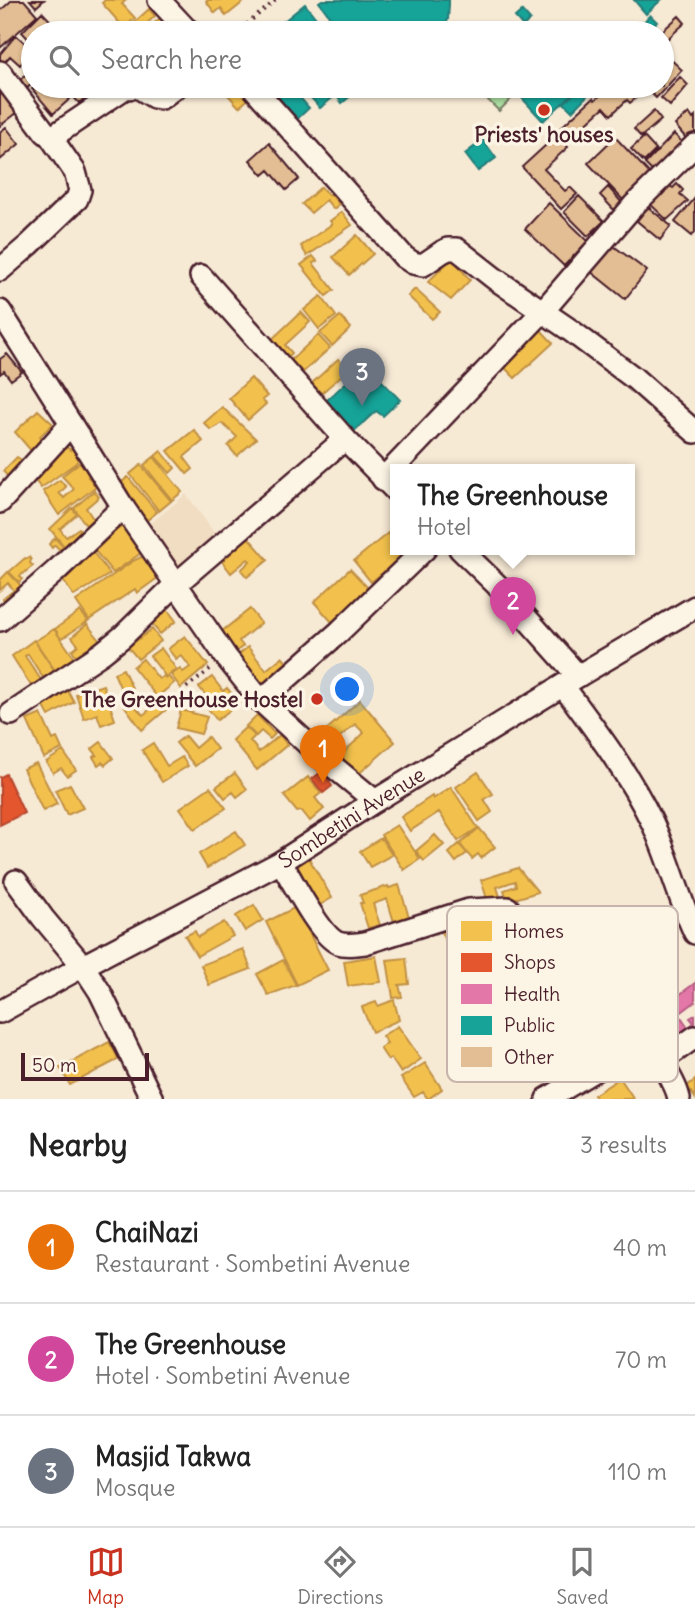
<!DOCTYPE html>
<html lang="en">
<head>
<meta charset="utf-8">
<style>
	body { margin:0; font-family:Delius,sans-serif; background:#f6f6f6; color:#222 }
	.scale { position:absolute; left:21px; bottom:18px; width:128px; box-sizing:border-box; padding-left:7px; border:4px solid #4a1f2b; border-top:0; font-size:19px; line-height:24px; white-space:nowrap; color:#4a1f2b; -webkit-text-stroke:5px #fcf5e5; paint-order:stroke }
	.you { position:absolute; left:348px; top:690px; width:24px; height:24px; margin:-18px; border:5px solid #fff; border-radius:50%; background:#1a73e8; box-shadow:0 0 0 10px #1a73e833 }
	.badge { display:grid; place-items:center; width:46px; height:46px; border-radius:50%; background:#c8321e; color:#fff; font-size:23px; font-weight:700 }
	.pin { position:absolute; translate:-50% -58px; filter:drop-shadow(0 2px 4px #0008) }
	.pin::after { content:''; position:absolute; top:37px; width:24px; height:21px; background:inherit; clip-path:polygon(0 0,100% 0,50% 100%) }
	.popup { position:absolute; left:390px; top:464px; width:245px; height:91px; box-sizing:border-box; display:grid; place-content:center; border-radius:0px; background:#fff; filter:drop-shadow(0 2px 5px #0005); font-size:23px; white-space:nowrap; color:#767676 }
	.popup b { font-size:26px; color:#222 }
	.popup::after { content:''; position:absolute; left:50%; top:100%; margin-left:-14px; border:14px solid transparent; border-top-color:#fff }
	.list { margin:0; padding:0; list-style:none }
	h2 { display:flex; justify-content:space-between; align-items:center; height:91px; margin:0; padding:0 28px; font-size:30px }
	h2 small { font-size:23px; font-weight:400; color:#767676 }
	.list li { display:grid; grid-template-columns:46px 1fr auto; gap:21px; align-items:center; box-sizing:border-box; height:112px; padding:0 28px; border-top:2px solid #e0e0e0 }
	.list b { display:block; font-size:26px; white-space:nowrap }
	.list p { margin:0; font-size:23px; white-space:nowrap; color:#767676 }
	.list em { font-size:23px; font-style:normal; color:#767676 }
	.icon { flex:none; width:38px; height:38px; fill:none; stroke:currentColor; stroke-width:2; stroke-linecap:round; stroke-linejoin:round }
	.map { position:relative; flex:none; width:695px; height:1099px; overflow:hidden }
	.search { position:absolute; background:#fff; box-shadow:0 2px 5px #0004; left:21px; right:21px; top:21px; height:77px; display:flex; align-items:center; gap:18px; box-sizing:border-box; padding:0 24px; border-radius:38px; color:#767676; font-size:26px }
	.sheet { height:427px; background:#fff }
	nav { display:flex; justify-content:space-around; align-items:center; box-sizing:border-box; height:98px; border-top:2px solid #e0e0e0; background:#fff; font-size:19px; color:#767676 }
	nav a { display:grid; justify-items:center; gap:4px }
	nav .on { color:#c8321e }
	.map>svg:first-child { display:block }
</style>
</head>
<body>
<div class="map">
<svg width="695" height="1099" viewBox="0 0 695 1099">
	<rect width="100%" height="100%" fill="#f7ead5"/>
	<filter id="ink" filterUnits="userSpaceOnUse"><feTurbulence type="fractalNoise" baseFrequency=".0143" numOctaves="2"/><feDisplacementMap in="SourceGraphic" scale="14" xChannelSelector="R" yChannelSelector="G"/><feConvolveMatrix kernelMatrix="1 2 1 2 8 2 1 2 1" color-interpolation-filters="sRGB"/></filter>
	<g filter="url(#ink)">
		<!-- built -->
		<path fill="#f1ddc2" d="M186 494 219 539 179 573 149 525Z"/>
		<!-- green -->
		<path fill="#abdea0" stroke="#7a7e66" stroke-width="2" d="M474 86H524L499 111Z"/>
		<!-- homes -->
		<path fill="#f2c14e" stroke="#c09044" stroke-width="2" d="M105 0H126L122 4 135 18 124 28 102 3Z
			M207 0H246L226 16 221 8 215 13 206 1Z
			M149 9 155 16 141 29 144 32 160 18 169 27 162 33H129L126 30Z
			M220 86H243L252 96 239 107Z
			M321 187 328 195 330 193 339 204 334 209 326 200 311 213 302 204Z
			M342 212 352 225 307 256 301 246 332 224 330 221Z
			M357 235 373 254 349 275 333 257Z
			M313 256 317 261 313 263 334 290 326 296 301 265Z
			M452 258 470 280 451 300 428 282Z
			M415 289 440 312 432 319 408 296Z
			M321 296 336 316 319 329 304 310Z
			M301 312 310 322 285 345 292 353 285 360 269 342Z
			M340 316 351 328 332 346 320 333Z
			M539 328 553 343 515 378 501 364Z
			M318 335 330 348 302 373 290 361Z
			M338 359 348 370 319 395 310 385Z
			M251 378 267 396 262 400 266 404 248 420 229 398Z
			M222 407 256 439 237 456 228 446 237 437 222 423 211 430 204 423Z
			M38 410 53 424 40 436 46 440 33 453 15 432Z
			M194 430 203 441 184 457 193 469 187 474 168 451Z
			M64 444 70 450 73 447 81 455 76 463 41 488 32 477Z
			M161 451 175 468 170 473 155 456Z
			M17 457 23 461 15 469 17 473 8 477 3 471Z
			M154 457 182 492 172 500 144 465Z
			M84 459 95 472 88 477 97 486 59 515 43 491 60 480 66 487 59 493 64 498 74 489 62 476Z
			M141 465 171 501 159 511 130 474Z
			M128 477 157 512 146 521 117 486Z
			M94 491 99 497 86 508 96 523 88 528 74 508Z
			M72 508 77 514 60 529 66 537 79 528 86 536 68 551 50 529Z
			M123 526 141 553 113 573 91 546Z
			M388 533 396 542V549H402L406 554 371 582 354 561Z
			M248 537 268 560 247 577 241 570 250 561 248 559 231 573 221 560Z
			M55 538 67 551 59 558 57 556 61 551 55 545 52 548 49 544Z
			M92 551 110 574 74 596 59 575Z
			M143 556 159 577 137 593 135 589 89 620 76 601 133 561Z
			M29 557 31 560 30 563 33 566 20 576 22 579 19 582 9 572 25 558 26 559Z
			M350 569 369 589 332 622 314 602Z
			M8 572 26 591 7 605 3 599 14 590 8 583 0 590V580Z
			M167 609 176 621 160 634 150 622Z
			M250 609 261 623 239 641 243 646 232 655 216 636Z
			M80 611 88 621 61 639 55 629Z
			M87 624 103 644 80 661 72 650 78 645 72 637Z
			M54 629 78 663 59 676 35 641Z
			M152 629 161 641 138 659 128 647Z
			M185 636 208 665 181 688 171 675 180 669 183 672 190 667 181 655 176 659 168 649Z
			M34 640 58 676 47 684 28 654 25 656 45 686 35 692 12 656Z
			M248 647 266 670 282 657 290 666 264 687 238 655Z
			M161 648 176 669 166 677 150 656Z
			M143 659 159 679 164 676 166 678 168 676 174 683 157 697 133 667Z
			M123 669 133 690 123 694 114 673Z
			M212 677 223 691 227 688 239 703 217 720 206 706 211 702 199 687Z
			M103 685 115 720 101 725 97 714 84 719 76 694Z
			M67 689 74 702 49 716 42 703Z
			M132 693 139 704 136 707 143 715 162 700 168 708 142 730 121 701Z
			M360 700 395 742 354 778 336 760 364 733 355 724 327 748 316 739Z
			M181 710 207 717 201 734 176 728Z
			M41 714 53 740 57 738 62 749 44 758 27 720Z
			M257 715 275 734 270 739 261 731 256 736 246 726Z
			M246 727 255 736 250 741 259 752 280 735 287 745 257 770 232 740Z
			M185 736 195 748 208 737 217 749 195 766 176 743Z
			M101 742 113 758 105 765 102 762 98 765 93 757 97 755 92 749Z
			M153 743 167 766 182 757 188 766 162 782 142 750Z
			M63 751 76 770 67 776 61 768 53 773 46 762Z
			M36 763 57 804 43 811 23 769Z
			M478 772 493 794 484 799 492 812 479 821 456 787Z
			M235 773 247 789 237 797 233 792 225 798 216 787Z
			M308 777 321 793 315 798 324 809 310 821 302 811 297 812 284 796Z
			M70 784 83 808 67 815 55 790Z
			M210 787 226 808 195 829 180 808Z
			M451 787 478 828 458 841 439 812 410 831 401 817 432 796 433 799Z
			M397 825 420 859 404 870 381 835Z
			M479 828 495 847 481 858 478 854 472 859 460 844Z
			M236 831 245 845 207 868 199 854Z
			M435 835 444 845 424 861 416 851Z
			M381 838 392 855 370 867 360 851Z
			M459 844 467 853 456 862 449 853Z
			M307 855 332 898 313 909 288 866Z
			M518 868 538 892 508 901 504 890 516 886 515 881 497 887 502 903 489 905 481 880Z
			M399 885 409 917 394 922 387 899 373 904 380 925 368 928 360 903H363L360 895 388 886 389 888Z
			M254 905 263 920 245 931 236 916Z
			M533 906 541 913 551 943 532 949 520 913Z
			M296 907 328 970 297 985 266 922Z
			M486 919 497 937 489 941 492 946 481 952 468 930Z
			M224 922 233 936 197 956 185 936 195 931 198 937Z
			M456 923 479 963 463 972 455 960 460 957 450 939 446 941 441 932Z
			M243 949 251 969 209 985 201 965Z
			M376 956 381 982 348 986 344 961Z
			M406 958 409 984 399 985 402 997 393 998 387 960Z
			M283 960 296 985 268 995 257 974Z
			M394 1000 399 1020 372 1032 362 1007 376 1002 378 1006Z
			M398 1026 421 1059 401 1073 391 1058 388 1060 380 1048 387 1043 382 1036Z
			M109 1042 119 1059 70 1085 60 1068Z
			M425 1063 442 1089 428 1099 423 1092 414 1097 401 1078Z
			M620 1078 634 1099H597L594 1095Z
			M695 1080V1098L687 1086Z"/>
		<!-- shops -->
		<path fill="#e4572e" stroke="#b6462d" stroke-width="2" d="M326 771 331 778 328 780 332 786 323 793 312 779 321 772 322 774Z
			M6 774 24 813 0 825V777Z"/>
		<!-- health -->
		<path fill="#e377a8" stroke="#b55d82" stroke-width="2" d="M695 983V1002L679 1014 688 1027 694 1023 690 1018 695 1015V1030L665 1052 643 1022Z"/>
		<!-- public -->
		<path fill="#17a398" stroke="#267b77" stroke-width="2" d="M322 0H449V5L448 20 439 33H342L319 2Z
			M634 0H661L646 14Z
			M305 4 319 22 315 25 322 33H276L273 30Z
			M522 11 530 20 523 26 515 17Z
			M650 15 657 22 646 32 640 26Z
			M281 86H290L309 108 293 123 269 96Z
			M301 86H363L342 103 336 95 320 108Z
			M535 86H579L580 87 543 121 522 98Z
			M580 88 587 96 572 111 564 103Z
			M483 140 496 158 478 171 465 154Z
			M353 376 366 390 379 378 400 400 383 416 376 411 354 431 326 401Z"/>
		<!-- building -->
		<path fill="#e3be94" stroke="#4a1f2b" stroke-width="2" d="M12 0H24L37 15 0 48V11Z
			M30 0H44L36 7Z
			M42 12 62 33H33V44L22 32Z
			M679 16 685 23 665 41 662 38V33H660Z
			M16 35 33 50 20 65 10 56 4 63 0 59V54Z
			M663 52 682 70 656 98 650 92 656 86H662Z
			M33 67V82L25 91 17 83Z
			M680 77 688 85 670 106 661 98Z
			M36 86H60L71 98 53 114 32 89Z
			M64 86H96L97 88 79 103Z
			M611 86H638L643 92 630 103 627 100 611 115 604 107 567 141 557 131 593 98 595 100Z
			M0 88 22 109 0 126Z
			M654 111 661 120 641 137 634 129Z
			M689 113 693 119 695 117V139L690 143 675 125Z
			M6 127 19 144 0 160V132Z
			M674 134 683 143 653 172 645 164Z
			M557 135 568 147 544 169 565 191 570 187 577 194 561 209 522 167Z
			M615 137 650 174 623 200 588 163Z
			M644 137 656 150 644 162 631 149Z
			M269 143 299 179 286 190 269 170 263 175 250 160Z
			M677 184 683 190 680 194 688 201 667 220 648 202 658 192 662 195 670 186 673 188Z
			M608 187 624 205 616 212 600 195Z
			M579 196 604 221 588 236 564 212Z
			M695 198V232L692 236 675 222Z
			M549 203 588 241 564 266 525 229Z
			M648 207 671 226 660 240 637 221Z
			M611 244 647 271 625 299 590 271Z
			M7 354 22 372 11 380 4 371 0 374V359Z"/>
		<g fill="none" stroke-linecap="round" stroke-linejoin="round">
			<defs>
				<g id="minor">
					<path d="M159 0 185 28 192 33"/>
					<path d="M0 72 45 132 50 136 75 172 80 190 77 199 29 245 0 270"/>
					<path d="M252 86 404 257 413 263 423 265 442 252 448 249H457L494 278 570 330 634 378 695 432"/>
					<path d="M50 136 55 135 125 88 138 87 154 97 161 98 177 86"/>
					<path d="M201 276 345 439 396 491"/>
					<path d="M0 311 123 507 226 657 261 701 324 759 375 801"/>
					<path d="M383 479 543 311 634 205 695 145"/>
					<path d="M0 502 71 424"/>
					<path d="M460 549 497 585 578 676"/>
					<path d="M0 620 57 570 123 507"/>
					<path d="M563 686C595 729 629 774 652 822 669 858 678 897 695 933"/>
					<path d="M261 701 339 632 425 549"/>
					<path d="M11 714 102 653 122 637 175 585 345 439"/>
					<path d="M281 862C292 880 320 936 338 943 347 946 356 944 365 943L469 910 508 908"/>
					<path d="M16 881 43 918 83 966 100 992 152 1099"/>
					<path id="s1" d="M0 1012 83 966 281 862 375 801 578 676 695 607"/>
					<path d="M660 1062 695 1037"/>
					<path d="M547 1099 632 1048 645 1042C656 1051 677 1085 679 1099"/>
				</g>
			</defs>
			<!-- minor casing -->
			<use href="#minor" stroke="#4a1f2b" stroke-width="26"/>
			<!-- path -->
			<path stroke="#4a1f2b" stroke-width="3.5" stroke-dasharray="2 5" stroke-linecap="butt" d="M236 33 276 0
				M181 692 213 667"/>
			<!-- minor -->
			<use href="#minor" stroke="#fcf5e5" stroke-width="21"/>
		</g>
	</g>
	<!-- markers -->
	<g fill="#c8321e" stroke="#fcf5e5" stroke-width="2.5">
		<circle cx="544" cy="110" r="7"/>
		<circle cx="317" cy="699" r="7"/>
	</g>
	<g text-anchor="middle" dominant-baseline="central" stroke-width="7" stroke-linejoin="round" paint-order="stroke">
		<!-- poi labels -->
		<g font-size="21" font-weight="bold" fill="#4a1f2b" stroke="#fcf5e5">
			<text x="544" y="134">Priests' houses</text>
			<text x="303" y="699" text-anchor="end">The GreenHouse Hostel</text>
		</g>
		<!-- street labels -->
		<g font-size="21" fill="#4a1f2b" stroke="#fcf5e5">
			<text stroke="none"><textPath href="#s1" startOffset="402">Sombetini Avenue</textPath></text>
		</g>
	</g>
	<!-- legend -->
	<rect x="447" y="906" width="231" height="176" rx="10" fill="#fcf5e5" stroke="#c7b5ad" stroke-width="2"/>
	<rect x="461" y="921" width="31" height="20" fill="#f2c14e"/>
	<rect x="461" y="953" width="31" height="19" fill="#e4572e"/>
	<rect x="461" y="984" width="31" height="20" fill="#e377a8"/>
	<rect x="461" y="1016" width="31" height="19" fill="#17a398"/>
	<rect x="461" y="1047" width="31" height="20" fill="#e3be94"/>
	<g font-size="19" fill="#4a1f2b">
		<text x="504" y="938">Homes</text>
		<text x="504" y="969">Shops</text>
		<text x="504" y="1001">Health</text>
		<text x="504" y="1032">Public</text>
		<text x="504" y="1064">Other</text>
	</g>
</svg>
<div class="scale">50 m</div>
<div class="you"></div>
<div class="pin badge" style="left:323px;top:783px;background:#e8710a">1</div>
<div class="pin badge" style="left:513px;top:635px;background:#d1479c">2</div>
<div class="popup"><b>The Greenhouse</b>Hotel</div>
<div class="pin badge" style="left:362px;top:406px;background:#6b7280">3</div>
<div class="search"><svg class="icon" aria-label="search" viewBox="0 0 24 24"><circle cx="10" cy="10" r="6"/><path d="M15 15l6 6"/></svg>Search here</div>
</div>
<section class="sheet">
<h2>Nearby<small>3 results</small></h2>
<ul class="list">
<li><span class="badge" style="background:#e8710a">1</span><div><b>ChaiNazi</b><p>Restaurant · Sombetini Avenue</p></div><em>40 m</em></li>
<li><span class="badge" style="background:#d1479c">2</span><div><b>The Greenhouse</b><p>Hotel · Sombetini Avenue</p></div><em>70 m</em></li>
<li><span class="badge" style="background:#6b7280">3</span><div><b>Masjid Takwa</b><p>Mosque</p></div><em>110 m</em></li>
</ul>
</section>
<nav>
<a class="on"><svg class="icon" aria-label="map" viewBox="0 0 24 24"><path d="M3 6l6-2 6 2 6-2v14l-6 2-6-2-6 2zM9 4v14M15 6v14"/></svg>Map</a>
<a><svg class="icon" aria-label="directions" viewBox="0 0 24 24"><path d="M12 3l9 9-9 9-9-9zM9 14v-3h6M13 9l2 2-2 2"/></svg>Directions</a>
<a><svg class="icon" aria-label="saved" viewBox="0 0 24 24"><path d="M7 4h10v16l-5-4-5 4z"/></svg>Saved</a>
</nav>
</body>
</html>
